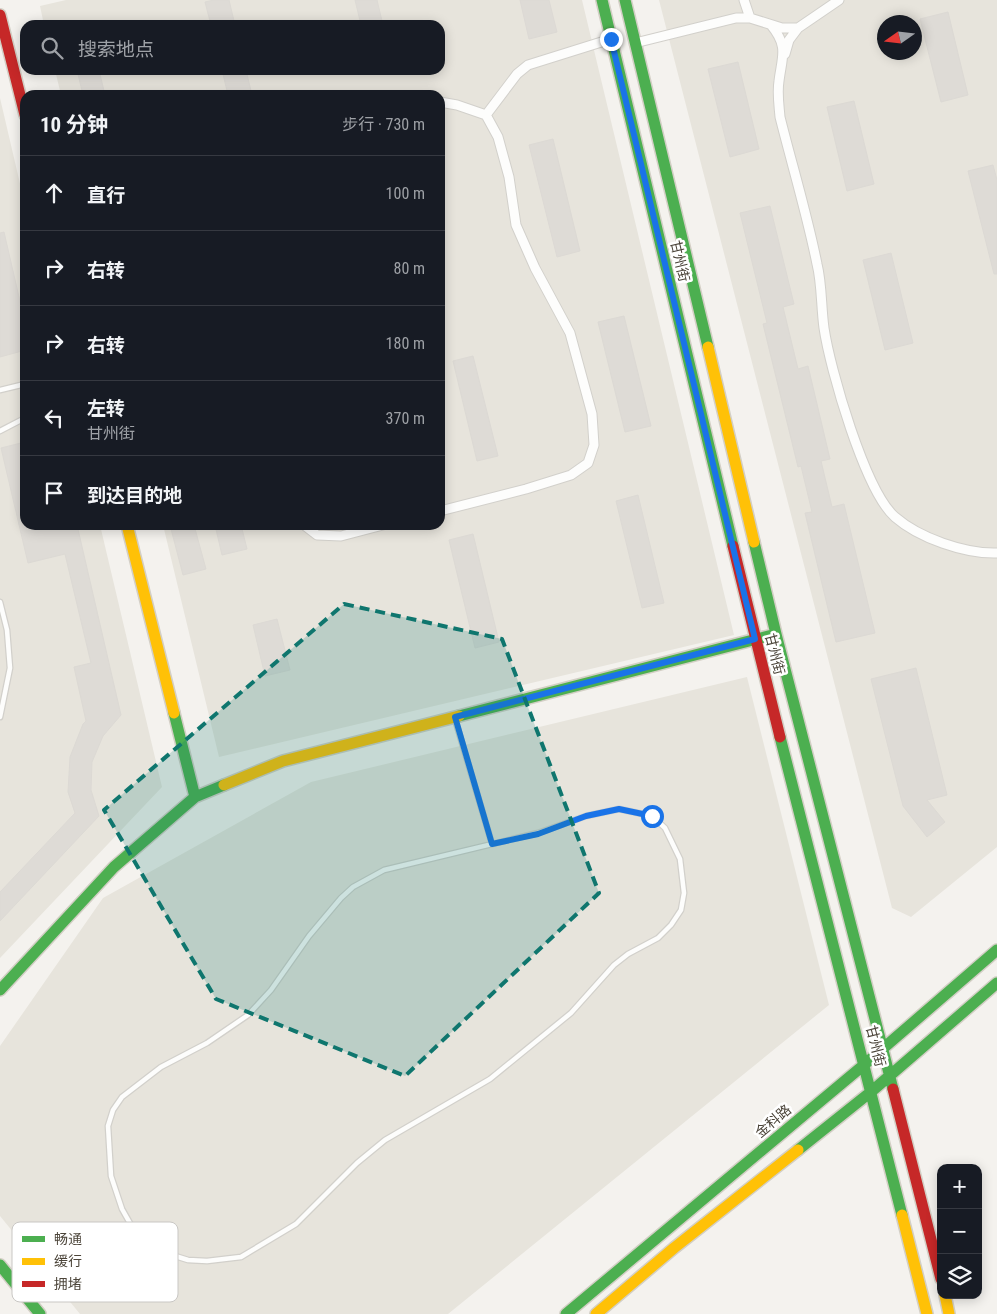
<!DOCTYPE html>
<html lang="zh">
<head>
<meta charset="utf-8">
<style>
	body { margin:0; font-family:"Roboto Condensed","Noto Sans SC",sans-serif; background:#20242c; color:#f1f3f6 }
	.controls { position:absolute; right:15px; bottom:15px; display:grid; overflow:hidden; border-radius:10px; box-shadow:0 2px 12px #0003 }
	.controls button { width:45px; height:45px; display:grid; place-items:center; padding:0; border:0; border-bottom:1px solid #363941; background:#171b24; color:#f1f3f6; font:25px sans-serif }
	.compass { position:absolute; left:877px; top:15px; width:45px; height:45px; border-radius:50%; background:#171b24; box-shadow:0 2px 12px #0003; rotate:256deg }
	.stop { position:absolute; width:15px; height:15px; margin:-11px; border:4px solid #1a73e8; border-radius:50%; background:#fff }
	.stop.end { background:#1a73e8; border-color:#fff; box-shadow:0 1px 5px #0008 }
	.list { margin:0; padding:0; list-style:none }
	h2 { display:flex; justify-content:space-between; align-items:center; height:65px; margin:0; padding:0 20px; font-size:21px }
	h2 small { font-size:16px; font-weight:400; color:#9ea1a6 }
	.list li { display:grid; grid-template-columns:32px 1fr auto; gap:15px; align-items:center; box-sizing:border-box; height:75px; padding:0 20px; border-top:1px solid #363941 }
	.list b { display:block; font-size:19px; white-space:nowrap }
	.list p { margin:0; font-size:16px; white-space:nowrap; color:#9ea1a6 }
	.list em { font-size:16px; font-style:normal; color:#9ea1a6 }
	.icon { flex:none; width:28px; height:28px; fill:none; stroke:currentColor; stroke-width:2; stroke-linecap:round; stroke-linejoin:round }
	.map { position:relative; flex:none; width:997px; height:1314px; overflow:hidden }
	.search { position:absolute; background:#171b24; box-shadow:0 2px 12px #0003; left:20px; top:20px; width:425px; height:55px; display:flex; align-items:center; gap:12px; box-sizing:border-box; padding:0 18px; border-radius:15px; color:#9ea1a6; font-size:19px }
	.panel { position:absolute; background:#171b24; box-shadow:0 2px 12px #0003; left:20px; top:90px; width:425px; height:440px; border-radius:15px }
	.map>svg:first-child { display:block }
</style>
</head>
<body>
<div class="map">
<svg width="997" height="1314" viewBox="0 0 997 1314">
	<rect width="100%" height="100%" fill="#f4f2ee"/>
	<!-- residential -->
	<path fill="#e7e4dc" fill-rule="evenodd" d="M66 0H582L734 635 219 757 163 525H440V95H61L55 70H440V25H44L40 6Z
		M659 0H997V847L911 917 892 908ZM884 22H914V52H884Z
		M0 98 25 205V525H100L162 787 0 958Z
		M747 677 829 1005 448 1314H80L0 1216V1046L103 898 311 782Z"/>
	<!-- building -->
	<path fill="#dedbd6" stroke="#dcd9d4" d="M214 0H229L235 25H211L205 2Z
		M355 0H377L383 25H361Z
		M520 0H549L557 32 529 39Z
		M948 12 968 95 941 102 920 19Z
		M738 62 759 149 730 157 708 69Z
		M77 70H99L105 95H83Z
		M222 70H246L252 95H228Z
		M854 101 874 184 847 191 827 107Z
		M553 139 580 251 557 257 529 145Z
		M993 165 997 180V274H994L968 171Z
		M770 206 794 304 783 307 798 369 808 366 830 459 821 461 832 507 844 504 875 633 836 642 805 513 812 512 801 466 798 467 763 324 767 323 740 213Z
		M4 232 25 323V346L22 351 0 357V233Z
		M891 253 913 343 885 350 863 260Z
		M624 316 651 426 625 432 598 322Z
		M473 356 498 456 477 461 453 361Z
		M25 442V525H77L121 715 103 736 92 762 91 790 99 816 0 921V892L75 813 68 792 70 757 83 724 86 721 74 667 91 663 65 554 28 563 1 448Z
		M638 495 664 603 642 608 616 501Z
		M170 525H194L206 569 183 575Z
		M215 525H241L247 549 222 555Z
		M473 534 499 642 475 648 449 540Z
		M277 619 290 670 265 676 253 625Z
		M916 668 947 795 927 800 945 822 927 837 903 806 871 679Z"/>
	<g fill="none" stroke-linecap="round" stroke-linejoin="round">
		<defs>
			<path id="lane" d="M0 390 25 384
				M0 431 25 418
				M0 602 7 630 10 668 0 717
				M455 719 492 844
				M619 809 652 816 665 828 680 859 684 893 681 910 671 925 658 938 628 954 614 965 571 1013 490 1079 385 1140 357 1163 296 1224 241 1257 207 1261 188 1260 156 1250 131 1225 122 1209 111 1176 108 1126 113 1110 122 1097 161 1067 207 1043 248 1015 271 990 309 936 341 898 353 887 384 870 538 833 586 816Z"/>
			<path id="street" d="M744 0 750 18
				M771 25C789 47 782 56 779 81 777 93 779 105 780 117 792 165 807 214 817 264 822 284 821 306 824 328 830 369 865 491 895 517 919 538 965 554 997 553
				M635 43 736 18H750L782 28H798
				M785 54 789 40 798 28 839 0
				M440 102 457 105 486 115 498 137 509 177 516 225 535 268 570 333 592 414 594 445 588 463 571 475 526 489 440 511
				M486 115 517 74 528 65 611 39
				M304 525 317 535 341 536 383 525"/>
			<path id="fast" d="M602 0 733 546
				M625 0 708 347
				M754 542 776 634 893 1089
				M174 713 195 797
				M459 716 776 634
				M780 737 902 1215
				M0 990 114 867 195 797 224 785
				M798 1150 872 1091 997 983
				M0 1265 40 1314
				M566 1314 865 1064 997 950"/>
			<path id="slow" d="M708 347 754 542
				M127 525 174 713
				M224 785 283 761 459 716
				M902 1215 927 1314
				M945 1295 949 1314
				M596 1314 674 1248 798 1150"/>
			<path id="jam" d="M0 15 25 115
				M733 546 780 737
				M893 1089 941 1279"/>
		</defs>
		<!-- lane casing -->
		<use href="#lane" stroke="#d2d0cb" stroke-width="7"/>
		<!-- street casing -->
		<use href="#street" stroke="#d2d0cb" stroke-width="11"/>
		<!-- fast casing -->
		<use href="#fast" stroke="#d3cfc5" stroke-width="14"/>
		<!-- slow casing -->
		<use href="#slow" stroke="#d3cfc5" stroke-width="14"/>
		<!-- jam casing -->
		<use href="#jam" stroke="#d3cfc5" stroke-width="14"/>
		<!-- lane -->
		<use href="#lane" stroke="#fdfdfc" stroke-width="4.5"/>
		<!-- street -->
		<use href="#street" stroke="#fdfdfc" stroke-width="9"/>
		<!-- fast -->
		<use href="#fast" stroke="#4caf50" stroke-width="11"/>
		<!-- slow -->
		<use href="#slow" stroke="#ffc107" stroke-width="11"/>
		<!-- jam -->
		<use href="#jam" stroke="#c62828" stroke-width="11"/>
	</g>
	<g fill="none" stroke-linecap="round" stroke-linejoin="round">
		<!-- route -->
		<path stroke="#1a73e8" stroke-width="6" d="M611 39 755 639 455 717 492 844 538 834 586 816 619 809 652 816"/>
	</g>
	<!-- marked area -->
	<path fill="#0f766e" fill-opacity="0.2" stroke="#0f766e" stroke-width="4" stroke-dasharray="10 6" stroke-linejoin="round" d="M344 604 502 639 599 893 405 1076 216 999 104 810Z"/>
	<g text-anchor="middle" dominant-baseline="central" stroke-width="5" stroke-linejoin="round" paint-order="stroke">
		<!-- street labels -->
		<g font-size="14" fill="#4b4439" stroke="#fff">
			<text transform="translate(680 261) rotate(77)">甘州街</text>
			<text transform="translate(775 654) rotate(76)">甘州街</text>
			<text transform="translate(876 1046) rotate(76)">甘州街</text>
			<text transform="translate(773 1121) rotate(-40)">金科路</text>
		</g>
	</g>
	<!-- legend -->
	<rect x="12" y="1222" width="166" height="80" rx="8" fill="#fff" stroke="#c9c7c4" stroke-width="1"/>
	<rect x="22" y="1236" width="23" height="6" fill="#4caf50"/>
	<rect x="22" y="1258" width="23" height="7" fill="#ffc107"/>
	<rect x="22" y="1281" width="23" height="6" fill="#c62828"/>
	<g font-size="14" fill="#4b4439">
		<text x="54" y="1244">畅通</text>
		<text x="54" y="1266">缓行</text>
		<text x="54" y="1289">拥堵</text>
	</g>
</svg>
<div class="controls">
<button>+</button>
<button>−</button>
<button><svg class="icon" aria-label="layers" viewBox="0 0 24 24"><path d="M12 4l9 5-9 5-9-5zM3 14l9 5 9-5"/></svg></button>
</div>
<svg class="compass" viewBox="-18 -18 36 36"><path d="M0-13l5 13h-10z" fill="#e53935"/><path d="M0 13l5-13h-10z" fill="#9ea1a6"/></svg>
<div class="stop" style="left:652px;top:816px"></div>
<div class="stop end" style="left:611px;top:39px"></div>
<div class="search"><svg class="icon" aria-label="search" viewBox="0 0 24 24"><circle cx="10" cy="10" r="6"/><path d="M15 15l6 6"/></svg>搜索地点</div>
<section class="panel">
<h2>10 分钟<small>步行 · 730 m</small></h2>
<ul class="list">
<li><svg class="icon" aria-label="ahead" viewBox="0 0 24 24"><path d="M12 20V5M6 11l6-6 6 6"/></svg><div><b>直行</b></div><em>100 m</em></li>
<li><svg class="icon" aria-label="right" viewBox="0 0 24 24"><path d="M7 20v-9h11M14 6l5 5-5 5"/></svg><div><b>右转</b></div><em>80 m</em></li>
<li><svg class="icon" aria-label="right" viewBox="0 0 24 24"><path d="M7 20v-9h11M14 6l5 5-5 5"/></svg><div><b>右转</b></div><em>180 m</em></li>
<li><svg class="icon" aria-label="left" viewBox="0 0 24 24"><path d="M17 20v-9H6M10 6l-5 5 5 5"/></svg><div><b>左转</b><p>甘州街</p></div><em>370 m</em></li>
<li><svg class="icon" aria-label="arrive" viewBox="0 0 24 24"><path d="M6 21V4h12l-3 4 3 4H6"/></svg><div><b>到达目的地</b></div></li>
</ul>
</section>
</div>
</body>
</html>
